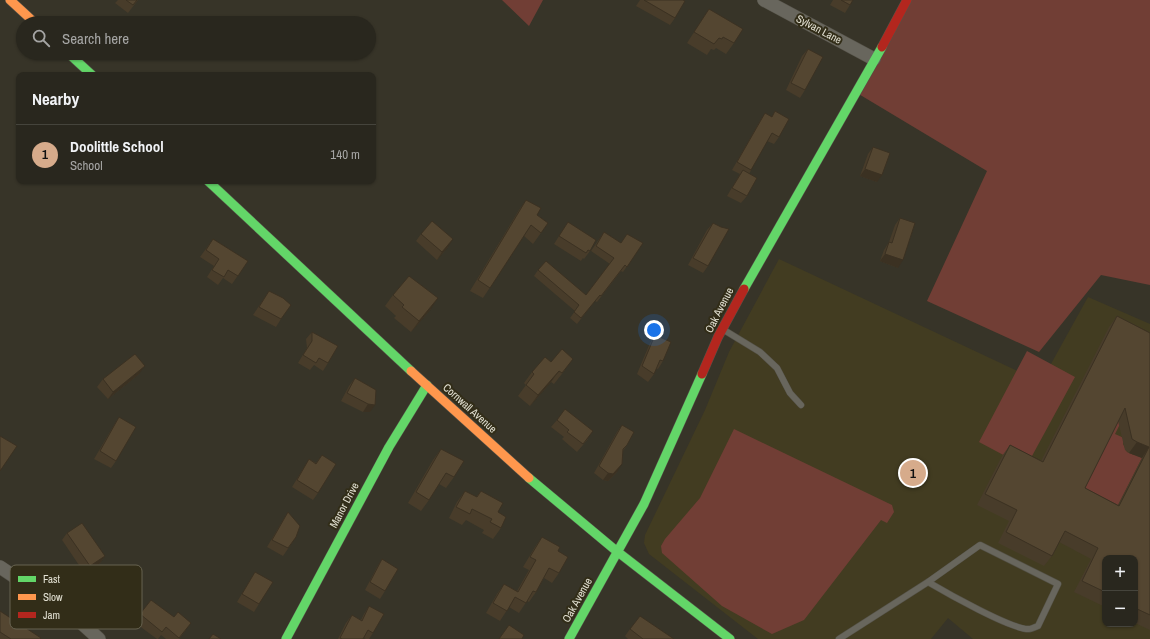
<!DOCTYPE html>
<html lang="en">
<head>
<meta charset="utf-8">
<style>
	body { margin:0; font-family:"Archivo Narrow",sans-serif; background:#35332b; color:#f1f3f6 }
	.controls { position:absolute; right:12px; bottom:12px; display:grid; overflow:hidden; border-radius:8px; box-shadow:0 1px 3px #0004 }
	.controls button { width:36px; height:36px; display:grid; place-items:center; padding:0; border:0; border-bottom:1px solid #45443c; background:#29271e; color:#f1f3f6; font:20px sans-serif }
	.you { position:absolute; left:654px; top:330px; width:14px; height:14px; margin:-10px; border:3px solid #fff; border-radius:50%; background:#1a73e8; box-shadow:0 0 0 6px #1a73e833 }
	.badge { display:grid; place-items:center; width:26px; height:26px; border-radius:50%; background:#d6ab8b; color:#111; font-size:13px; font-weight:700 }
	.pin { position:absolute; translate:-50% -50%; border:2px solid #fff; box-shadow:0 1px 4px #0006 }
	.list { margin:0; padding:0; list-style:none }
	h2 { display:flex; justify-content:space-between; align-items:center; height:52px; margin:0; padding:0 16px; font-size:17px }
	h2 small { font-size:13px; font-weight:400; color:#a5a5a4 }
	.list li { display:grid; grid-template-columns:26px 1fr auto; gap:12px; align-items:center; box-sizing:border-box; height:60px; padding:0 16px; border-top:1px solid #45443c }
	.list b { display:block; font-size:15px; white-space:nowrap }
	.list p { margin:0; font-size:13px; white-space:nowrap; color:#a5a5a4 }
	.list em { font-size:13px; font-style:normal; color:#a5a5a4 }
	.icon { flex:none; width:22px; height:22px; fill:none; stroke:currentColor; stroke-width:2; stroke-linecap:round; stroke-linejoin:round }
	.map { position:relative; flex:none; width:1150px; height:639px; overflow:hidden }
	.search { position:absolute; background:#29271e; box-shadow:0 1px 3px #0004; left:16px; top:16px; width:360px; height:44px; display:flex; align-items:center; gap:10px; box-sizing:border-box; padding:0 14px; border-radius:22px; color:#a5a5a4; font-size:15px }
	.panel { position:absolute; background:#29271e; box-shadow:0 1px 3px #0004; left:16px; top:72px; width:360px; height:112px; border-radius:8px }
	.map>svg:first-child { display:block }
</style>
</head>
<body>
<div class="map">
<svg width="1150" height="639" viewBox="0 0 1150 639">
	<rect width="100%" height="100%" fill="#373428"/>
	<!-- built -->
	<path fill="#423c21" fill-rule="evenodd" d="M779 259 1041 382 1088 297 1150 324V639H973L948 618 931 639H758L649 554 644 543 645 535 705 410 729 352ZM1105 558H1135V624H1105Z"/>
	<!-- green -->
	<path fill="#713e35" d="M502 0H543L529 26Z
		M907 0H1150V285L1101 275 1039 352 927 301 987 171 857 93Z
		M1027 351 1075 377 1026 467 979 442Z
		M1117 420 1121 422 1115 434 1124 438 1123 444 1127 452 1134 455 1146 450 1112 517 1077 499Z
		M734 429 892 505 894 512 887 523 881 520 804 620 772 634 722 606 662 553 661 546 665 539 700 498Z"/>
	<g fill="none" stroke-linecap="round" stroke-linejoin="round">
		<defs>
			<path id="lane" d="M724 330 760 352 777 368 790 393 801 405
				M839 639 928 582 980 545 1058 584 1038 626C1035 627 1031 629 1029 629 1012 630 945 592 928 582"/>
			<path id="street" d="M764 0 874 59
				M0 567 76 618 99 639"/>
			<path id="fast" d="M68 53 92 75
				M208 181 411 371
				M744 289 882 47
				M529 478 614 549 730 639
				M286 639 389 447 427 385
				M569 639 644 504 702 374"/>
			<path id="slow" d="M10 0 35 23
				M411 371 529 478"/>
			<path id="jam" d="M882 47 907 0
				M702 374 718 337 744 289"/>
		</defs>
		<!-- lane casing -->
		<use href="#lane" stroke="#555248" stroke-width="7"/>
		<!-- street casing -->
		<use href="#street" stroke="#555248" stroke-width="14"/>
		<!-- fast casing -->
		<use href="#fast" stroke="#555248" stroke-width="10"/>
		<!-- slow casing -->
		<use href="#slow" stroke="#555248" stroke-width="10"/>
		<!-- jam casing -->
		<use href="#jam" stroke="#555248" stroke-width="10"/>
		<!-- lane -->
		<use href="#lane" stroke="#68665d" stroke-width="6"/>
		<!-- street -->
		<use href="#street" stroke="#68665d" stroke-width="13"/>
		<!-- fast -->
		<use href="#fast" stroke="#63d668" stroke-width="9"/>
		<!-- slow -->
		<use href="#slow" stroke="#ff974d" stroke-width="9"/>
		<!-- jam -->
		<use href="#jam" stroke="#b3261e" stroke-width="9"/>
	</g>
	<!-- wall -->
	<path fill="#483c2a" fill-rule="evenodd" d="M118 0H138L128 13 115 3Z
		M640 0H683L675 18 670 25 636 6Z
		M833 0H853L845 13 830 5Z
		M709 9 734 43 726 54 716 48 714 50 711 49 707 55 687 43Z
		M808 49 805 90 800 98 786 90 802 56Z
		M775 111 779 137 774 144 767 141 749 174 747 196 741 203 727 196 740 174 732 170 760 121 765 113 772 117Z
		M873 147 877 182 860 176 868 154Z
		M526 200 537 215 548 223 533 244 524 236 483 298 470 291 519 210Z
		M900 218 898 268 880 261 884 250 889 242 895 225Z
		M568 222 590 251 584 259 583 258 581 261 554 244Z
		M713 223 708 266 703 273 688 265 707 230Z
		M604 232 621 243H643L623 272 621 271 597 302 595 301 577 324 570 318 575 311 534 276 538 270 586 295 610 264 591 251Z
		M421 234 448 247 437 260 416 241Z
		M213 239 248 261 232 284 223 278 218 285 207 277 214 266 200 257Z
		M269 291 281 319 276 327 253 315Z
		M393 295 431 309 411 332 394 318 396 316 385 306Z
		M1117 316 1150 333V630L1135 623V558H1105V607L1074 592 1091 559 1059 542 1052 556 1044 566 998 543 1009 521 977 505 1002 456 1010 445 1041 461 1109 327ZM1118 421 1125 450 1129 453 1142 458 1118 505 1085 488Z
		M312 332 328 363 323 371 314 365 310 370 298 363 307 348 306 339Z
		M655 335 663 361 658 369 656 368 654 374 648 382 637 374 650 343Z
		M551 362 565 370 554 384 551 382 530 406 518 396 526 385 524 383 532 372Z
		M139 374 108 399 97 387 103 379Z
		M355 378 376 390 370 412H363L341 401 349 386Z
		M119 417 116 461 111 468 94 459 114 425Z
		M557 420 588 439 577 452 562 439 564 437 551 427Z
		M622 425 627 445 623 451 617 472 608 481 603 480 594 473 617 432Z
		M441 449 454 477 446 488 439 484 429 500 421 511 408 503 433 460Z
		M322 455 318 493 313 500 292 487 309 459 316 463Z
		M465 491 476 497 481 491 498 512 501 528 493 539 482 533 484 530 466 520 462 525 449 518 457 502Z
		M288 512 296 537 283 556 267 547 283 520Z
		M67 533 105 556 100 563 85 574 62 540Z
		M542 537 558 551 559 573 552 583 544 578 536 592 529 602 527 601 519 613 509 607 500 621 486 613 497 594 504 584 517 591 529 570 523 567 535 547Z
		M382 559 385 591 380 599 365 590 377 567Z
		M255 572 259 604 254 612 237 602Z
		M369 606 373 633 369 639H366L364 638 363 639H338L346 623 352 615 361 620 364 614Z
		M0 611 40 639H0Z
		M140 614 186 630 179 639H166L161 635 158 639H157L134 622Z
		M630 629 674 639H628L625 636Z"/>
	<!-- shaded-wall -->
	<path fill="#3b3122" d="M865 169 882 175 877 182 860 176Z
		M453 239 448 247 437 260 442 252Z
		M885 254 903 260 898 268 880 261Z
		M438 298 431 309 411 332 419 321Z
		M145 366 139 374 108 399 113 392Z
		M559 371 551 382 530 406 538 395Z
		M368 404 375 405 370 412H363Z
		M1137 442 1149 447 1142 458 1129 453Z
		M622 464 617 472 608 481 603 480 608 473Z
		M105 556 100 563 85 574 90 566Z"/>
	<!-- building -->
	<path fill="#544631" stroke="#3b3122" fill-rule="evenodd" d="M126 0H137L133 5Z
		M644 0H683L685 1 675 18Z
		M841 0H853L850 5Z
		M709 9 743 29 734 43 723 37 722 39 719 38 714 44 694 32Z
		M808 49 823 57 805 90 791 83Z
		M775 111 789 119 779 137 772 133 751 170 737 162 765 113 772 117Z
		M873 147 890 153 882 175 865 169Z
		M743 170 757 178 747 196 732 188Z
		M526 200 541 208 537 215 548 223 541 233 531 225 490 288 478 280Z
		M900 218 915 223 903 260 885 254 889 242 892 243Z
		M432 221 453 239 442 252 421 234Z
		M568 222 596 240 590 251 588 250 586 253 559 236Z
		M713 223 721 227 729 229 708 266 693 258Z
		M604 232 621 243 627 234 643 243 627 267 625 265 601 296 600 295 581 318 574 312 579 305 538 270 546 261 586 295 614 258 596 246Z
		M213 239 248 261 238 276 228 270 224 277 212 270 219 259 206 250Z
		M409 276 438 298 419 321 402 307 404 305 393 295Z
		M269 291 283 298 291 305 281 319 259 307Z
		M1117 316 1150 333V615L1135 608V558H1105V592L1082 581 1098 548 1065 531 1052 556 1006 532 1017 510 985 494 1010 445 1043 462ZM1125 408 1132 439 1137 442 1149 447 1119 506 1085 488Z
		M312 332 338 346 328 363 319 358 316 363 303 355 312 341Z
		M655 335 671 342 663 361 660 360 654 374 642 366Z
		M562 349 573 359 562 373 559 371 538 395 526 385 534 374 532 372 545 357 551 362Z
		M135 354 145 366 113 392 103 379Z
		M355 378 376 390 375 405 368 404 347 393Z
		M565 409 593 431 583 444 567 432 569 430 557 420Z
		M119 417 136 427 116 461 100 451Z
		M622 425 634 432 627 445 623 449 622 464 613 474 608 473 599 466Z
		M0 436 17 446 0 471Z
		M441 449 464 461 454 477 446 473 429 500 416 492Z
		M322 455 336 464 318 493 297 480 309 459 316 464Z
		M465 491 477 497 481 491 503 503 498 512 506 517 501 528 490 522 492 519 472 509 470 514 456 507Z
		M288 512 300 526 296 537 288 548 272 540Z
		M82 523 105 556 90 566 67 533Z
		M542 537 560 547 558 551 568 557 559 573 549 568 536 592 533 591 526 603 515 597 507 611 493 603 504 584 518 592 536 560 530 557Z
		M382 559 398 569 385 591 370 582Z
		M255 572 273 582 259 604 242 594Z
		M151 600 174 617 178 612 191 623 179 638 166 627 162 632 140 614Z
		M369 606 384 614 373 633 368 630 363 639H342L340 638 352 615 362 621Z
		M0 611 41 638 40 639H11L0 632Z
		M640 616 674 639H643L630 629Z
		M509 625 524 635 522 639H499Z
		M213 634 221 639H209Z"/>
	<g text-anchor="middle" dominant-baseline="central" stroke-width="4" stroke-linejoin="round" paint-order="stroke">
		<!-- street labels -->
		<g font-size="11" fill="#e3e1d3" stroke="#322d18">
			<text transform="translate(819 29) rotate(28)">Sylvan Lane</text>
			<text transform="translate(719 310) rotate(-63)">Oak Avenue</text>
			<text transform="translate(470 408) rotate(42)">Cornwall Avenue</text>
			<text transform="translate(344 505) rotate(-62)">Manor Drive</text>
			<text transform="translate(577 600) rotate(-61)">Oak Avenue</text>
		</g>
	</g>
	<!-- legend -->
	<rect x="10" y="565" width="132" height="64" rx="6" fill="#322d18" stroke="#676350" stroke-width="1"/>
	<rect x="18" y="576" width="18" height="6" fill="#63d668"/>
	<rect x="18" y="594" width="18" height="6" fill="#ff974d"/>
	<rect x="18" y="612" width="18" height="6" fill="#b3261e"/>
	<g font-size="11" fill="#e3e1d3">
		<text x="43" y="583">Fast</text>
		<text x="43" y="601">Slow</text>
		<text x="43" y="619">Jam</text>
	</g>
</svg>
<div class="controls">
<button>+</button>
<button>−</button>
</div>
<div class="you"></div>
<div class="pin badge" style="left:913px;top:473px">1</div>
<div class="search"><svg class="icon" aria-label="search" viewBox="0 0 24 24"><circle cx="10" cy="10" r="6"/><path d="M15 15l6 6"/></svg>Search here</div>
<section class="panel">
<h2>Nearby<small></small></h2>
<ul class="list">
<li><span class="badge">1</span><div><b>Doolittle School</b><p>School</p></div><em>140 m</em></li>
</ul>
</section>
</div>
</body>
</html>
